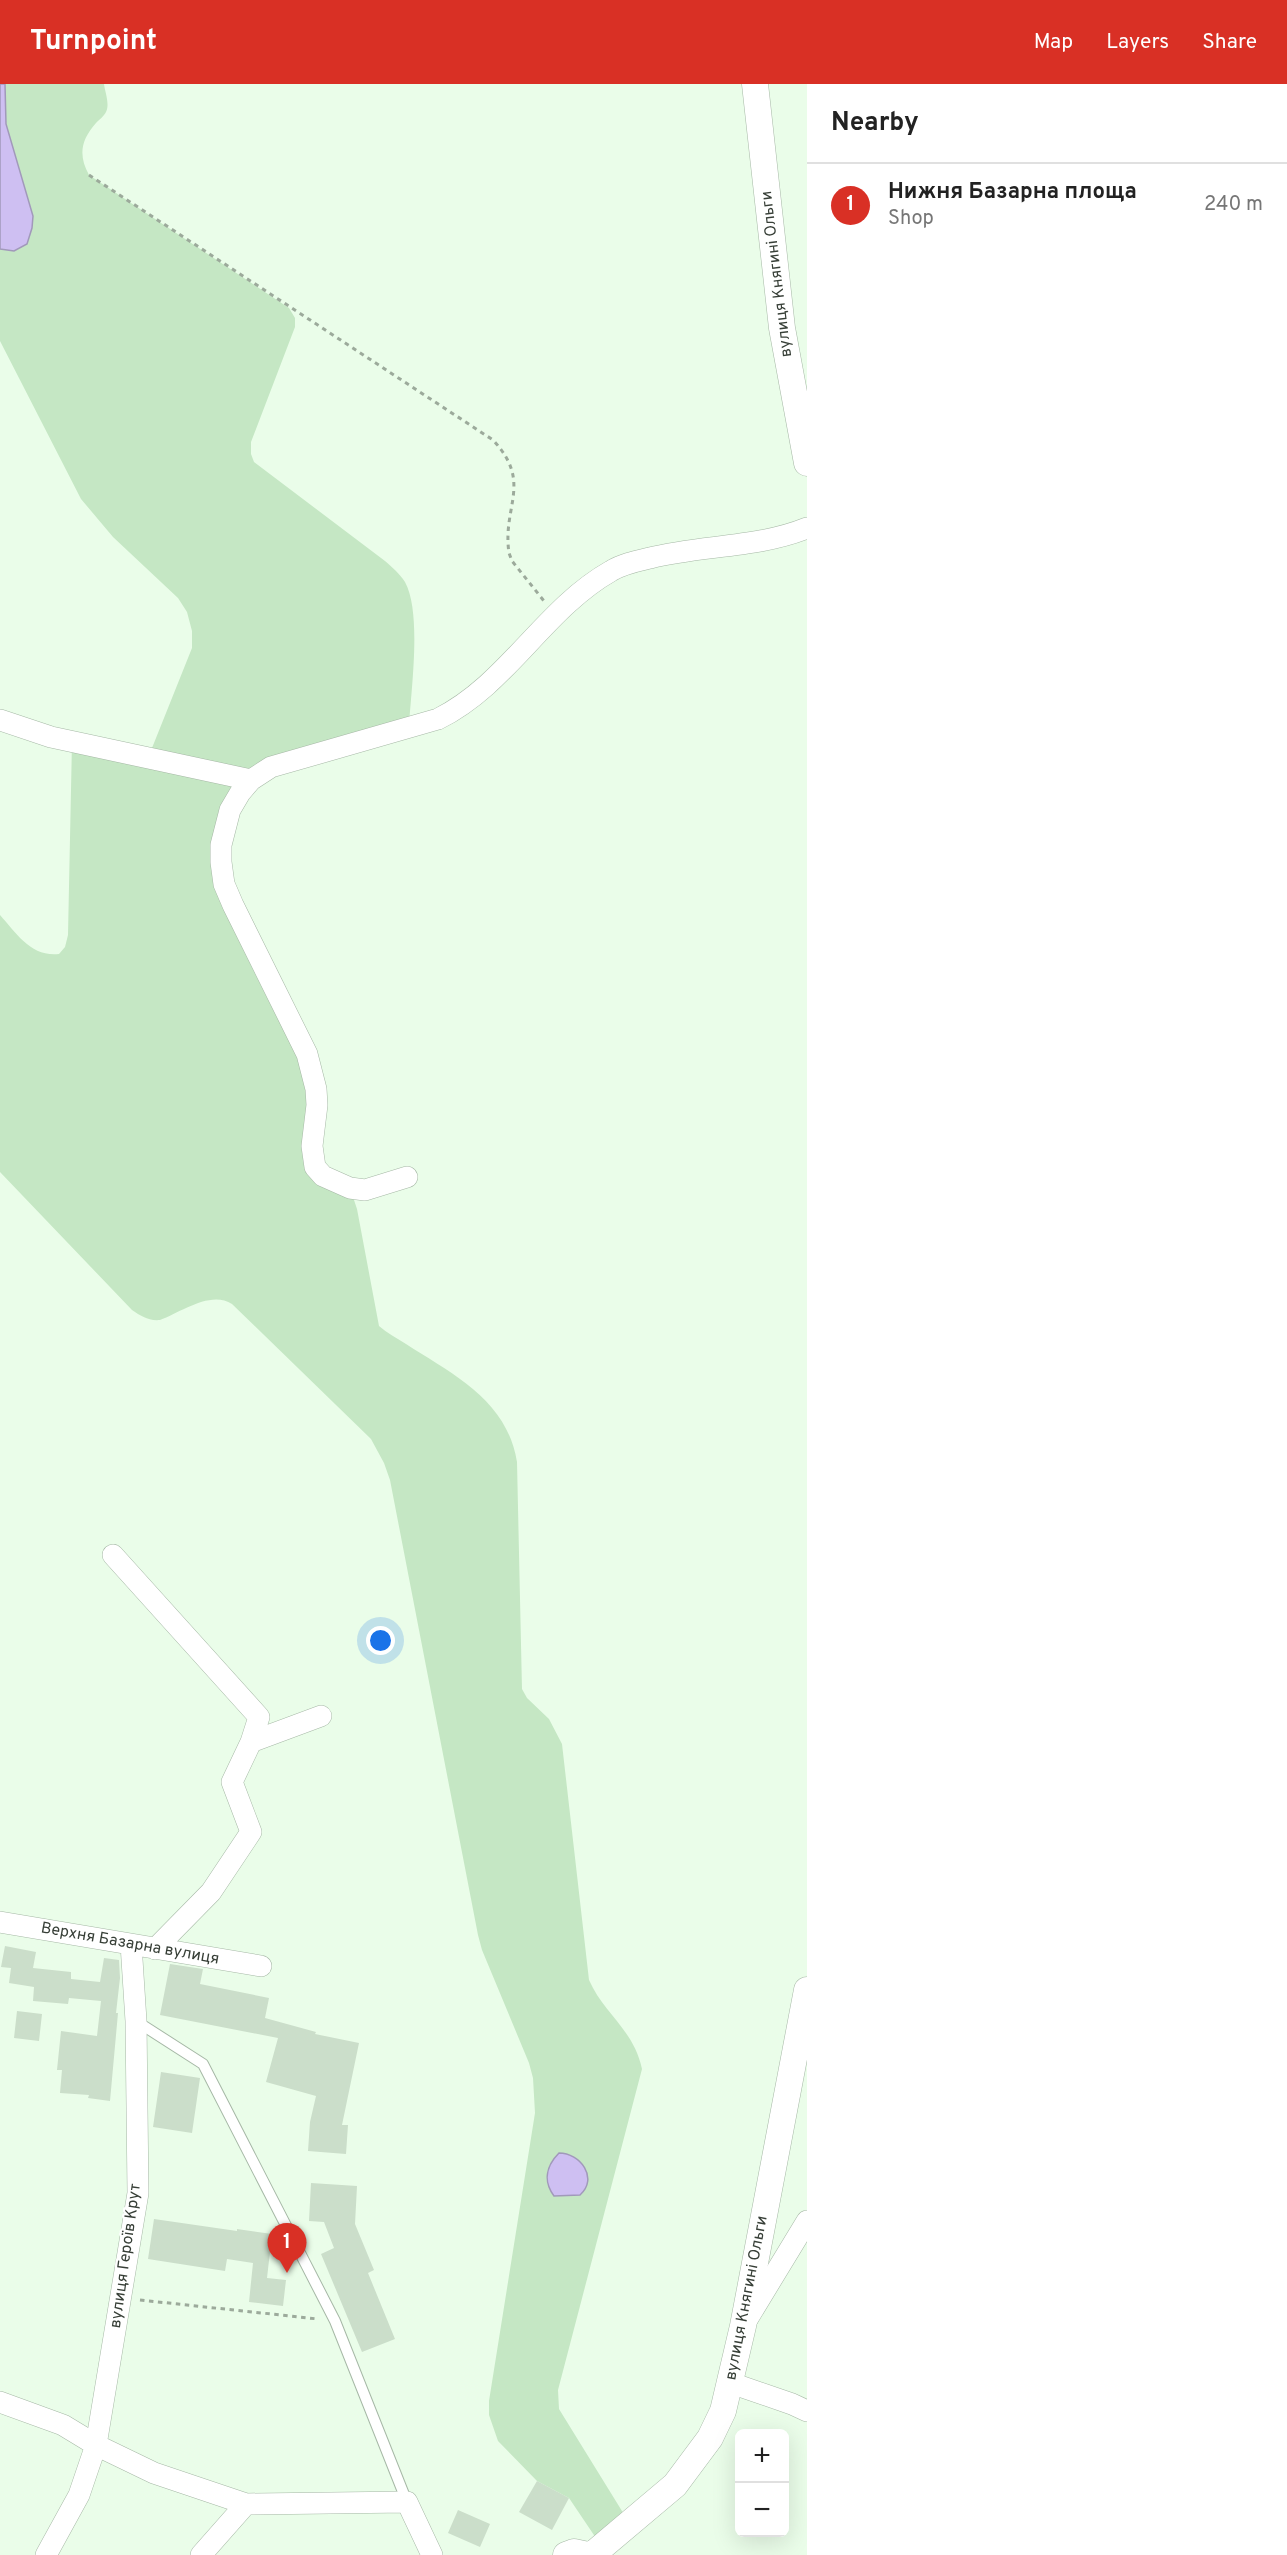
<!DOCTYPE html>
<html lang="en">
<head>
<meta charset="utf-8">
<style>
	body { margin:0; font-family:Overpass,sans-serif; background:#f2f2f2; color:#222 }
	.controls { position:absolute; right:18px; bottom:18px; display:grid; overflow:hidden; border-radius:9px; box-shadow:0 6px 24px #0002 }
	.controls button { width:54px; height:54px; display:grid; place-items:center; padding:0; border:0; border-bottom:2px solid #e0e0e0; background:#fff; color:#222; font:30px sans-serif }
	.you { position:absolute; left:381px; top:1557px; width:21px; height:21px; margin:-15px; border:4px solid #fff; border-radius:50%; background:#1a73e8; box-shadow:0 0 0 9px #1a73e833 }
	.badge { display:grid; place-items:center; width:39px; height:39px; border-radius:50%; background:#d93025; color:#fff; font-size:20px; font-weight:700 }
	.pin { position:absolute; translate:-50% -50px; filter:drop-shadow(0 2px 3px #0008) }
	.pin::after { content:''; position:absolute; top:32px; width:21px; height:18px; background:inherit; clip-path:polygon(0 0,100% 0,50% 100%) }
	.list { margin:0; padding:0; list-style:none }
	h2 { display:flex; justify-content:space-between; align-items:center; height:78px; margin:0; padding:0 24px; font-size:26px }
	h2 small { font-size:20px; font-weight:400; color:#767676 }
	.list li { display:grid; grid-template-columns:39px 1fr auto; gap:18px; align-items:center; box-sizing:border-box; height:84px; padding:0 24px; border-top:2px solid #e0e0e0 }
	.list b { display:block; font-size:22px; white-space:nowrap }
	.list p { margin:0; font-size:20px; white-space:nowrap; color:#767676 }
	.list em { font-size:20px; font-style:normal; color:#767676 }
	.map { position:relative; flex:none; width:807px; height:2471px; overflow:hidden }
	header { display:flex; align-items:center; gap:36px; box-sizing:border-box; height:84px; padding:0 30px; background:#d93025; color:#fff }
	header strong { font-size:28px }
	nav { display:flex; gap:33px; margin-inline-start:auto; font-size:21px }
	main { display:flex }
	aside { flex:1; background:#fff }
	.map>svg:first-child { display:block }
</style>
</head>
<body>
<header>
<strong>Turnpoint</strong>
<nav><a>Map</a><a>Layers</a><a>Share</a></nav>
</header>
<main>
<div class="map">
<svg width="807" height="2471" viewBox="0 0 807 2471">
	<rect width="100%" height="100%" fill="#eafde9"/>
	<!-- green -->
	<path fill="#c5e7c4" d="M0 0H104C105 8 110 20 106 28 104 32 99 36 96 39 81 56 78 71 89 91L289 224 295 234V243L251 358V370L254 378 385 477C392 483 400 490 405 498 422 529 411 606 409 643L251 696 221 778 307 970 313 1072 350 1104 357 1125 379 1242C387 1249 397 1254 406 1260 454 1291 507 1316 517 1378L522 1605 527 1614 549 1635 562 1660 589 1896C604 1930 634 1946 642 1985L558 2306 559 2325 630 2440 602 2463 569 2414 537 2397 498 2357 489 2331V2317L535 2029 533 1994 529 1979 482 1866 478 1851 390 1396 384 1379 371 1355 232 1220C211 1206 181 1228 160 1236 148 1237 141 1232 132 1226L0 1088V831C17 850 31 873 59 870L65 863 68 851 72 658 148 674 192 564V547L187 528 178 514 113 453 81 415 0 257Z"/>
	<!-- water -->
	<path fill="#cebff2" stroke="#a199ba" stroke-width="1.5" d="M0 0H5L6 40 33 132 32 144 27 160 14 167 0 165Z
		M559 2069C580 2069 599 2094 580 2111L554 2112C543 2097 546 2082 559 2069Z"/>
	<!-- building -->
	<path fill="#cbdeca" d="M5 1862 36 1868 33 1884 71 1888V1895L100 1898 104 1874 119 1876 120 1894 116 1929H118L110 2017 88 2014 89 2011 60 2009 62 1986H57L61 1947 97 1952 101 1917 69 1914 68 1920 33 1917 34 1903 9 1899 11 1884 1 1883Z
		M170 1880 203 1885 200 1900 269 1914 265 1934 316 1948 315 1950 359 1959 342 2041H348L346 2070 308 2067 310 2038 316 2012 266 1998 278 1954 160 1931Z
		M17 1927 42 1930 39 1957 14 1954Z
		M161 1988 200 1994 192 2049 153 2043Z
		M311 2099 357 2102 355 2140 374 2186 368 2189 395 2255 362 2268 321 2170 334 2164 324 2138 309 2137Z
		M154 2135 237 2147V2145L272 2150 267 2194 286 2196 283 2222 249 2218 253 2179 227 2175 225 2187 148 2175Z
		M537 2397 569 2414 552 2446 519 2428Z
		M458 2426 490 2440 480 2463 448 2449Z"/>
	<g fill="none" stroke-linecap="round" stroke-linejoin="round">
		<defs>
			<path id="service" d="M136 1937 203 1980 335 2237 407 2418"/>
			<path id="minor" d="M0 636 51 653 251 696
				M407 1093 365 1106 350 1104 323 1092 315 1083 312 1062 317 1021 316 1005 307 970 233 821 224 800 221 778V761L230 726 240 709 251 696 271 683 438 635C507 601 544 525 611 487 622 480 637 477 650 474 701 461 758 464 807 444
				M113 1471 259 1633 251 1658 232 1698 251 1748 211 1808 155 1865
				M251 1658 321 1632
				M0 1838 261 1882
				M748 2234 807 2137
				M731 2299 792 2320 807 2327
				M0 2318 63 2341 96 2361 154 2389 246 2420 407 2418 432 2471
				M46 2471 79 2411 96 2361 138 2109 136 1937 131 1860
				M201 2471 246 2420"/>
			<path id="tertiary" d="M755 0 782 244 807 379
				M566 2471 574 2468 588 2471
				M592 2471 675 2401 710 2354 723 2327 743 2242 807 1906"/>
		</defs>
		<!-- service casing -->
		<use href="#service" stroke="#a6b8a6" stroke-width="12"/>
		<!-- minor casing -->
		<use href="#minor" stroke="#a6b8a6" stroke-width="22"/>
		<!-- tertiary casing -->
		<use href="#tertiary" stroke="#a6b8a6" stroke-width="27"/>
		<!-- path -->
		<path stroke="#9caa9b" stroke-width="3" stroke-dasharray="4.5 4.5" stroke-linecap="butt" d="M89 91 493 356C533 399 502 422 509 469L512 477 544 517
			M140 2216 318 2235"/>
		<!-- service -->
		<use href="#service" stroke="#fff" stroke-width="10"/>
		<!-- minor -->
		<use href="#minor" stroke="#fff" stroke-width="21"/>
		<!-- tertiary -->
		<use href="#tertiary" stroke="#fff" stroke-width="26"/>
	</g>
	<g text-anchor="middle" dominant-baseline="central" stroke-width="4.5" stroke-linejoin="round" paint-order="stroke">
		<!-- street labels -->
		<g font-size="16" fill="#373f37" stroke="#fff">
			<text transform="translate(777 190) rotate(-97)">вулиця Княгині Ольги</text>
			<text transform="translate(130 1860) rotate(10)">Верхня Базарна вулиця</text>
			<text transform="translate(126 2172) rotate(-82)">вулиця Героїв Крут</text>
			<text transform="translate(747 2214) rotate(-79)">вулиця Княгині Ольги</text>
		</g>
	</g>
</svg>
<div class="controls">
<button>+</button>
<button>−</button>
</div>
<div class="you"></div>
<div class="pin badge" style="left:287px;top:2189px">1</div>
</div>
<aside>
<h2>Nearby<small></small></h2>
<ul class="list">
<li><span class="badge">1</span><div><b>Нижня Базарна площа</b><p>Shop</p></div><em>240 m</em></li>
</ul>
</aside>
</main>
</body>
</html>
